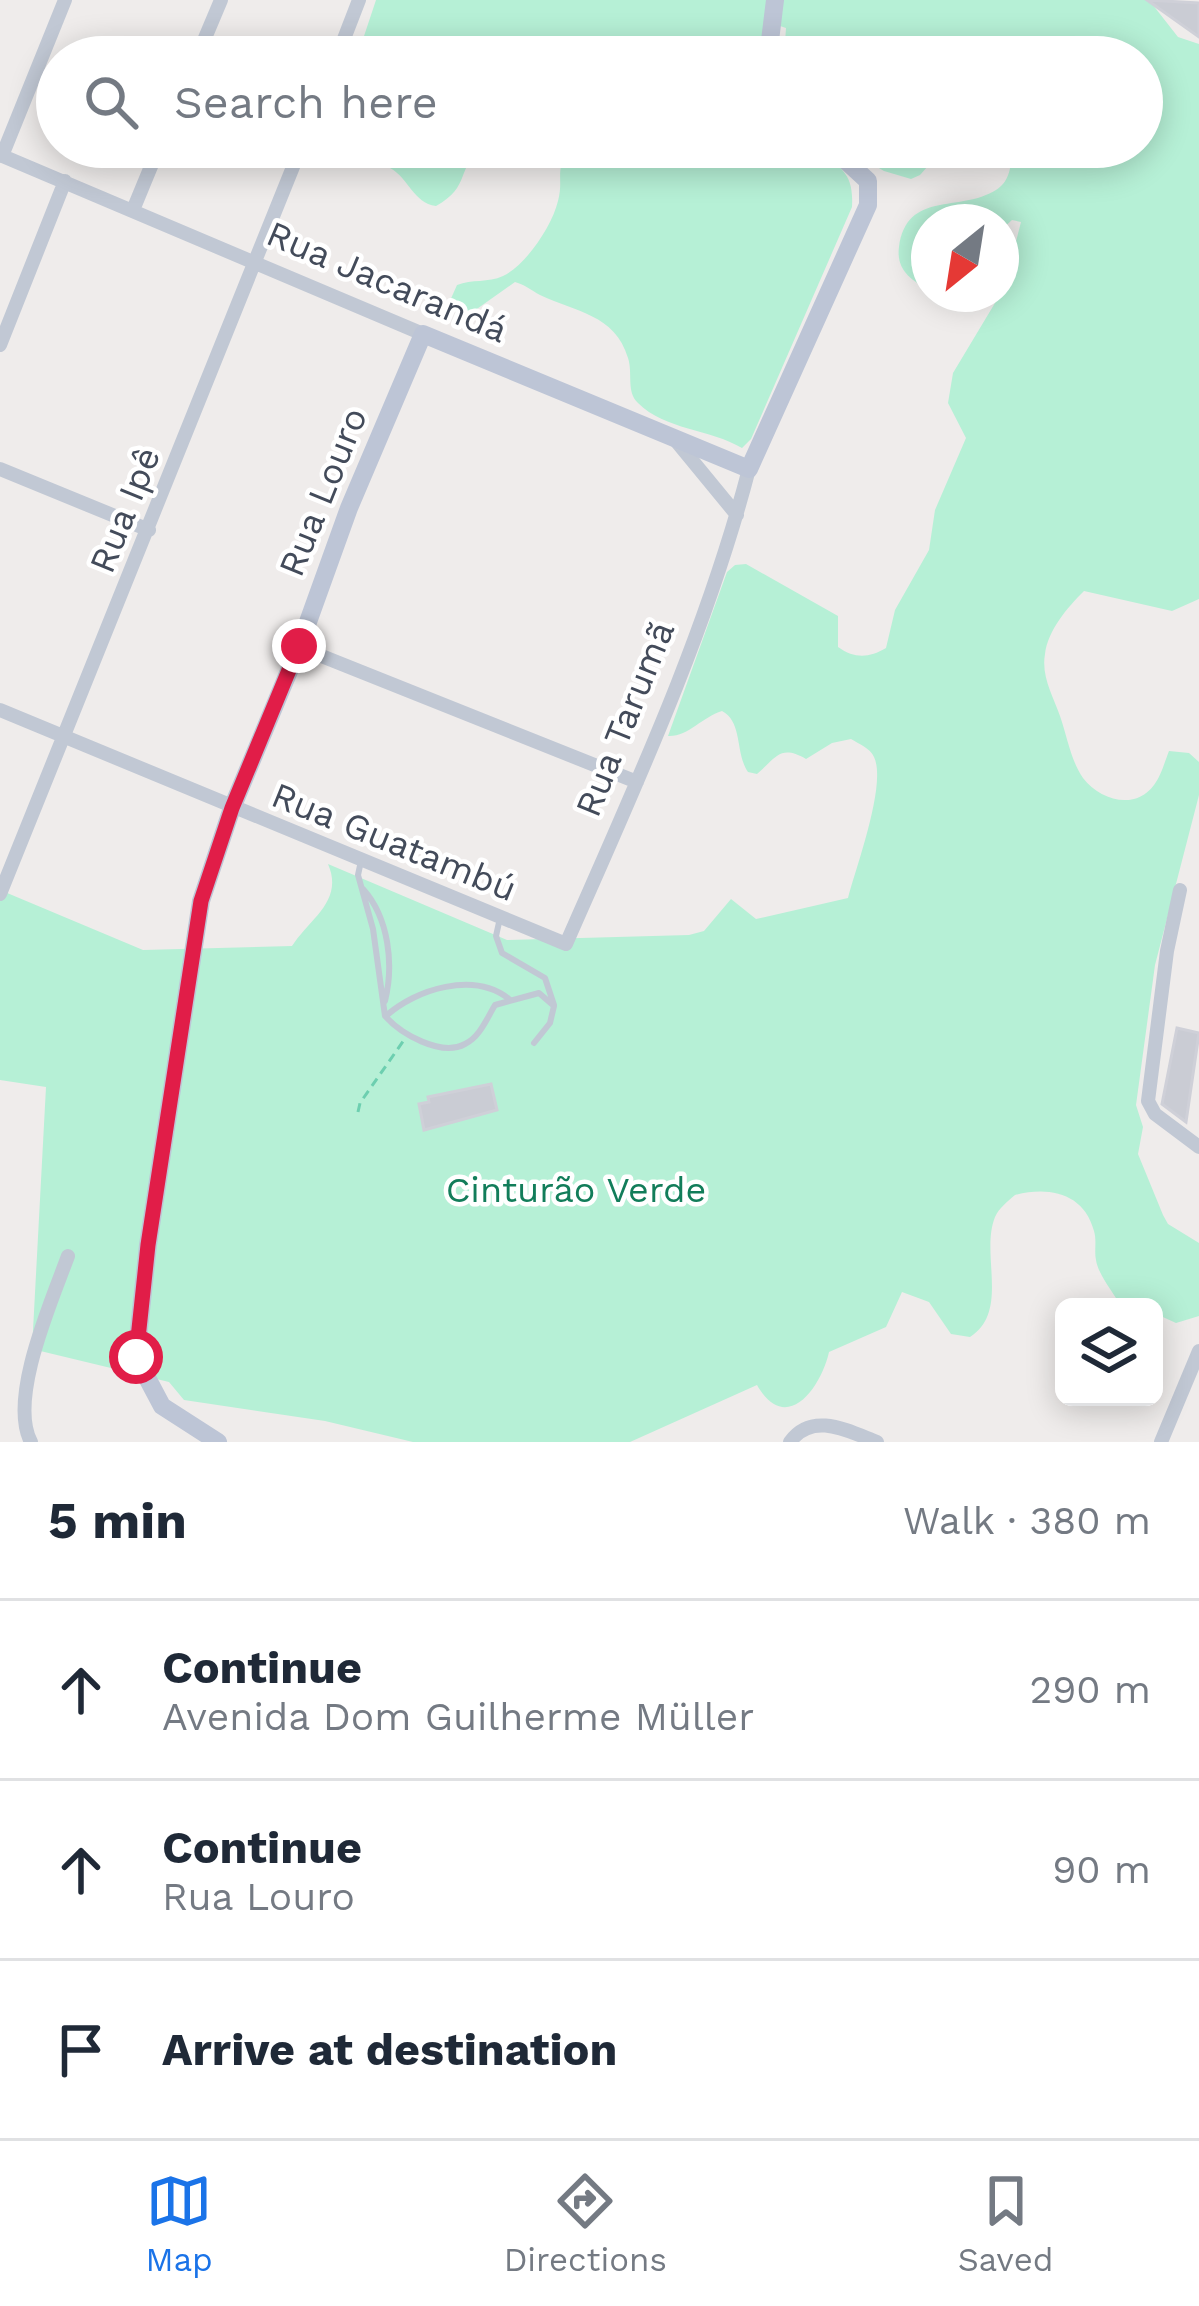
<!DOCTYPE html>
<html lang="en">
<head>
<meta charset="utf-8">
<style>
	body { margin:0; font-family:"Work Sans",sans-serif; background:#f6f6f7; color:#1f2937 }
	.controls { position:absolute; right:36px; bottom:36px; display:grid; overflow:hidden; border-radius:18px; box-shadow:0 6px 30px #0003 }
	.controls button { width:108px; height:108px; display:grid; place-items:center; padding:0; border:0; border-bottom:3px solid #e0e1e3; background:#fff; color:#1f2937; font:60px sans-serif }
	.compass { position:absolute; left:911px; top:204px; width:108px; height:108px; border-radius:50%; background:#fff; box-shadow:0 6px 30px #0003; rotate:210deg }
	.stop { position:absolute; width:36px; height:36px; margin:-27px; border:9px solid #e11d48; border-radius:50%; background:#fff }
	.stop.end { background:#e11d48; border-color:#fff; box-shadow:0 3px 12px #0008 }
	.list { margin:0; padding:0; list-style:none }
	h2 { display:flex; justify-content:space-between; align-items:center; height:156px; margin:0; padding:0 48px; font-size:51px }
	h2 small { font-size:39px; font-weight:400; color:#747a83 }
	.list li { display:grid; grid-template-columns:78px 1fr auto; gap:36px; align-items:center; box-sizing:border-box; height:180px; padding:0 48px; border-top:3px solid #e0e1e3 }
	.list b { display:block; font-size:45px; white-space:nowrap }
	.list p { margin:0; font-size:39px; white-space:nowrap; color:#747a83 }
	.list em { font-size:39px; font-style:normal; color:#747a83 }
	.icon { flex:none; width:66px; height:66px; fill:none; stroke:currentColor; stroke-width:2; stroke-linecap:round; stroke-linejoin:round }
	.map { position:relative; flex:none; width:1199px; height:1442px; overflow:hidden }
	.search { position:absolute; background:#fff; box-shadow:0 6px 30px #0003; left:36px; right:36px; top:36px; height:132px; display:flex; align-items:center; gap:30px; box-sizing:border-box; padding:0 42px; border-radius:66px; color:#747a83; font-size:45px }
	.sheet { height:696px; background:#fff }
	nav { display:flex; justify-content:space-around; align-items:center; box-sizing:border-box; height:168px; border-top:3px solid #e0e1e3; background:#fff; font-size:33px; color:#747a83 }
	nav a { display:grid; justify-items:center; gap:6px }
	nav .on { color:#1a73e8 }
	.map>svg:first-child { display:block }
</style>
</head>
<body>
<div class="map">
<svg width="1199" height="1442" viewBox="0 0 1199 1442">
	<rect width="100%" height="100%" fill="#efeceb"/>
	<!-- green -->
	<path fill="#b6f0d6" d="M376 0H1149L1178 37 1199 44V599L1172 611 1084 591C1067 608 1048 630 1045 654 1041 676 1053 696 1060 716 1067 736 1071 761 1083 778 1100 800 1135 811 1154 785 1161 776 1165 761 1169 751L1189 753 1199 762V795L1155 965 1136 1105 1143 1127 1138 1154 1163 1215 1168 1224 1199 1243V1316L1176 1323 1154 1313V1307L1119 1303C1113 1292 1098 1274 1096 1260 1094 1251 1097 1241 1094 1231 1084 1193 1049 1186 1015 1195 1008 1201 999 1208 995 1217 980 1254 1010 1311 970 1337L951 1334 929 1302 902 1292 886 1327 829 1352C821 1388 786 1436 757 1385L630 1442H413L325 1421 184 1400 169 1382 32 1349 46 1087 0 1080V890L143 950 292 946C310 918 344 901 328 864L507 940 689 935 704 931 731 899 756 919 848 898C856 867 887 784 874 757 870 748 859 744 851 739L832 743 806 759C780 744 776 758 757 774L748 772C735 753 743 722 722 711 702 717 688 737 668 736L727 572 735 565 746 564 838 616V647C855 659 869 658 886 648L895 610 929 550 935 510 966 438 948 403 953 373 1004 288 1021 222 1012 220 1001 230V222H929V290C911 280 896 270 899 247 907 190 959 213 996 190 1011 181 1012 162 1011 147H1142V57H784L786 28 765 21 758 57H542L512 52 509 57H357Z
		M321 147H482C456 168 471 187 436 206 413 203 409 178 390 168 369 157 343 159 321 147Z
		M569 147H818C841 170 854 172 852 207L751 439 742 448C710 429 665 430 638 403 626 392 633 373 628 358 615 314 575 312 540 295 531 290 525 285 515 282L474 311 454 312 449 303 457 285C472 279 488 283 503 276 526 265 552 226 558 201 564 178 554 173 569 147Z
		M843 147H945L920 175 911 179 884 171Z"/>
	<!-- building -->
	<path fill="#caccd4" stroke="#cfd0d8" stroke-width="3" d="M1147 0 1199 3V37Z
		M1177 1028 1199 1033 1186 1122 1162 1104Z
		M491 1084 497 1110 424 1130 419 1104 429 1102 428 1097Z"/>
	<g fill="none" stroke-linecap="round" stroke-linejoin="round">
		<!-- path -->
		<path stroke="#6dcfb0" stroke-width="3" stroke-dasharray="9 6" stroke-linecap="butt" d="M358 1112 360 1103 404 1040"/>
		<!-- lane -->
		<path stroke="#c1c8d4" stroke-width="6" d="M361 861 358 875 373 929 385 1016C401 1034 441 1057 465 1044 480 1037 487 1018 495 1005L539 993 554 1006 550 1023 534 1043
			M363 889C389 918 394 965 385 1001
			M500 918 496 936 502 953 545 978 554 1005
			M386 1016C416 989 474 971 509 999"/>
		<!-- street -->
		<path stroke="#c1c8d4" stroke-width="14" d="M197 57 221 0
			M337 57 359 0
			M0 155 423 334
			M2 156 65 0
			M133 210 159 147
			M0 345 65 181
			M677 442 737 515
			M0 469 149 530
			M299 647 637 782
			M0 710 566 944C634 789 706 634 749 469
			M1180 890 1167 951 1148 1101 1155 1114 1199 1147
			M0 894 301 147
			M31 1442C8 1399 52 1300 68 1256
			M790 1442C812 1411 848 1431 877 1442
			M1161 1442 1199 1351"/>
		<!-- secondary -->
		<path stroke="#bdc5d6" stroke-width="18" d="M768 57 775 0
			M218 1442 162 1406 136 1357 148 1245 201 901 232 808 299 647 349 508 423 334 749 469 868 205V181L831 147"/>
	</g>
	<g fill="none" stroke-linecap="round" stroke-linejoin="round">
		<!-- route -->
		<path stroke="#e11d48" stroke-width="15" d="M136 1357 148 1245 201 901 232 808 299 646"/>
	</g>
	<g text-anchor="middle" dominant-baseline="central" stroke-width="9" stroke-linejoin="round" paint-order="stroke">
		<!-- street labels -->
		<g font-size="36" fill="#434b5a" stroke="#fff">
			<text transform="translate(387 282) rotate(23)">Rua Jacarandá</text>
			<text transform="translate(323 492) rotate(-68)">Rua Louro</text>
			<text transform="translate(125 510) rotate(-68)">Rua Ipê</text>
			<text transform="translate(625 719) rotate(-68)">Rua Tarumã</text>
			<text transform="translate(394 842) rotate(22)">Rua Guatambú</text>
		</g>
		<!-- park labels -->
		<g font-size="36" fill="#127d5a" stroke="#fff">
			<text x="576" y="1190">Cinturão Verde</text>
		</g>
	</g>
</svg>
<div class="controls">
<button><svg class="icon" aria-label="layers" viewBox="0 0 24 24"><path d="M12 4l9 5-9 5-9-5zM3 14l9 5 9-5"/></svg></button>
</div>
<svg class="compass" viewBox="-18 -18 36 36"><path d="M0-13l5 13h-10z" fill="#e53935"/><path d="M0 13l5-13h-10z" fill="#747a83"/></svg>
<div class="stop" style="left:136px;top:1357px"></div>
<div class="stop end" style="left:299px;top:646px"></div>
<div class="search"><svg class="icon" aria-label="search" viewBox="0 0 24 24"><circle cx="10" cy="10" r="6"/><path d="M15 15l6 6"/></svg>Search here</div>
</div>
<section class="sheet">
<h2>5 min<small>Walk · 380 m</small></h2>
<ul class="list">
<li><svg class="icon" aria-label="ahead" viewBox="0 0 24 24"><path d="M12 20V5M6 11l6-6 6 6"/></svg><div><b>Continue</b><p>Avenida Dom Guilherme Müller</p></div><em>290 m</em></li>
<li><svg class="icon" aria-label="ahead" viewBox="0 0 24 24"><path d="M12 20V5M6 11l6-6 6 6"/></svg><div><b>Continue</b><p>Rua Louro</p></div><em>90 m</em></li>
<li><svg class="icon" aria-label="arrive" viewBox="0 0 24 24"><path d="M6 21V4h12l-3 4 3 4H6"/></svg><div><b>Arrive at destination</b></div></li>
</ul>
</section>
<nav>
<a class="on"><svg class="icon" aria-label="map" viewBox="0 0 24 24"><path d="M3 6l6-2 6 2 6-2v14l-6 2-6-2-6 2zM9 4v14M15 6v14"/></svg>Map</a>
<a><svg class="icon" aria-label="directions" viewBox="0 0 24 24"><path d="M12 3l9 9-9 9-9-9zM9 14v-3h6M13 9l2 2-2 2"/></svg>Directions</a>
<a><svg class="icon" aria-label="saved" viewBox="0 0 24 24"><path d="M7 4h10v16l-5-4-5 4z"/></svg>Saved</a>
</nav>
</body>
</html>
